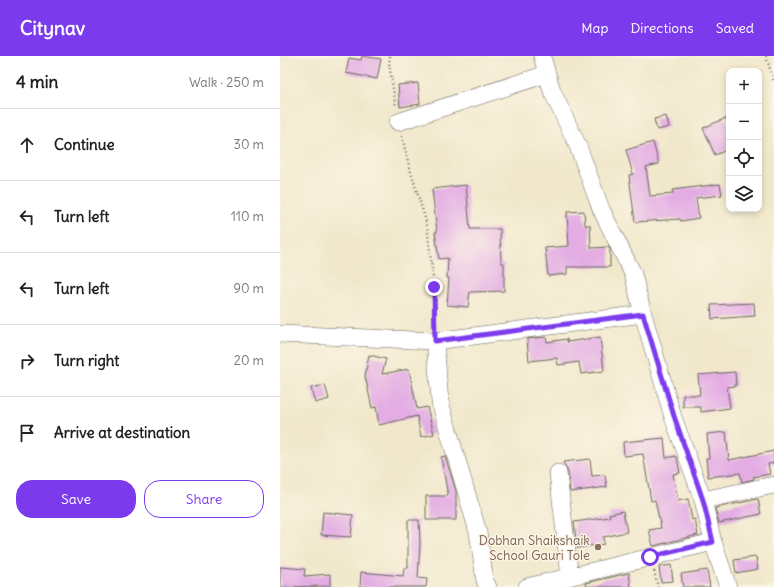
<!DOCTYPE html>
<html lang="en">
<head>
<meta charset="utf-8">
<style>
	body { margin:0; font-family:Delius,sans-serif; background:#f2f2f2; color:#222 }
	.controls { position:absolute; right:12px; top:12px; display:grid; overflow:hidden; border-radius:8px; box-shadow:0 2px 6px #0003 }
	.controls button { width:36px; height:36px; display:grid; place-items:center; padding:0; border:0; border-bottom:1px solid #e0e0e0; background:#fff; color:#222; font:20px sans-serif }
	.stop { position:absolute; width:12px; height:12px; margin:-9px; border:3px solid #7c3aed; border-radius:50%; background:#fff }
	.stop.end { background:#7c3aed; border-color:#fff; box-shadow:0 1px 4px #0008 }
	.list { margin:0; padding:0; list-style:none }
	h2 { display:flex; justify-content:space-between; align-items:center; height:52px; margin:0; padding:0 16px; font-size:17px }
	h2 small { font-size:13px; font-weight:400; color:#767676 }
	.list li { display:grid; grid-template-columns:26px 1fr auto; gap:12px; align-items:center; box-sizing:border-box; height:72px; padding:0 16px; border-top:1px solid #e0e0e0 }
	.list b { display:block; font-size:15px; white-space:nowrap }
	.list em { font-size:13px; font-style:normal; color:#767676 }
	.actions { display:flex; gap:8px; padding:12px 16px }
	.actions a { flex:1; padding:9px 0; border:1px solid #7c3aed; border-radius:16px; text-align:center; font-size:14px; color:#7c3aed }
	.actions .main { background:#7c3aed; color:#fff }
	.icon { flex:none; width:22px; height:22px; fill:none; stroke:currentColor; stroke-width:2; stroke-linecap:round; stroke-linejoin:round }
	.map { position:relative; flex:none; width:494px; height:531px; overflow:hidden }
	header { display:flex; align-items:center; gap:24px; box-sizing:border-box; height:56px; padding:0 20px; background:#7c3aed; color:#fff }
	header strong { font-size:19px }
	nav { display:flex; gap:22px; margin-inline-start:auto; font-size:14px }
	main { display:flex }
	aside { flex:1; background:#fff }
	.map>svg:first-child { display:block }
</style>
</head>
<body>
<header>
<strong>Citynav</strong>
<nav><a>Map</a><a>Directions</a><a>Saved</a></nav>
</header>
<main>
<aside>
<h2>4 min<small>Walk · 250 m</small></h2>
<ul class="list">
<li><svg class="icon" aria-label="ahead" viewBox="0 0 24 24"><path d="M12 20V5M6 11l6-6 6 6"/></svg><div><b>Continue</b></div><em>30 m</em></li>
<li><svg class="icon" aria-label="left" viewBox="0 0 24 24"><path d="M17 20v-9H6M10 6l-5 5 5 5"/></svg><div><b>Turn left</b></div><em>110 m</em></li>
<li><svg class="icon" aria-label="left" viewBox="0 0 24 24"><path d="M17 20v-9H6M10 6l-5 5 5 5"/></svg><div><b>Turn left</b></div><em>90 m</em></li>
<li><svg class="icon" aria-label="right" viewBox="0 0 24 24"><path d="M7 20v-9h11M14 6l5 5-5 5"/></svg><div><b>Turn right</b></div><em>20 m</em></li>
<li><svg class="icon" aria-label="arrive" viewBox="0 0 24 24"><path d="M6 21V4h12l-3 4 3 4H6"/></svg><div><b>Arrive at destination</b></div></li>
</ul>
<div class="actions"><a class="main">Save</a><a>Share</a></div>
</aside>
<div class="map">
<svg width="494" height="531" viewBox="0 0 494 531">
	<rect width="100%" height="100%" fill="#fcf5e5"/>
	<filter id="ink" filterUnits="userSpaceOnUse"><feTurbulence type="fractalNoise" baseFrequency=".025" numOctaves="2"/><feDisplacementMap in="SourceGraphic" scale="8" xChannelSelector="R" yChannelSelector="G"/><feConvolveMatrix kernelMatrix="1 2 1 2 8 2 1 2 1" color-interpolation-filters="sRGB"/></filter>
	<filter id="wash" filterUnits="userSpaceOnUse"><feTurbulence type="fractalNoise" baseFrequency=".012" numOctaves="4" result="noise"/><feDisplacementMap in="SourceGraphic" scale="16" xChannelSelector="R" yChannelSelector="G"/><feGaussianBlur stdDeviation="0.9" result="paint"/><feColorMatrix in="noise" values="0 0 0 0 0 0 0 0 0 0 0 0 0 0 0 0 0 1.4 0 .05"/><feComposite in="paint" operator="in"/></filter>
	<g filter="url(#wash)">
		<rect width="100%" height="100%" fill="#f1e8cc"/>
		<g id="blocks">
			<!-- building -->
			<path fill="#e3ade4" d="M82 0 101 3 97 23 66 17 69 2 81 4Z
				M138 27 140 48 120 51 118 29Z
				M386 60 389 71 377 74 374 63Z
				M446 62 449 70V93L435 99 423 72Z
				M373 86 379 108 366 111 370 140 393 138 392 134 440 128 442 139 416 142 419 162 401 165 400 163 355 166 349 119 353 118 346 94Z
				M186 129 190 173H220L221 207H224V235L190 236 188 251 167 249 169 222H167L168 202 159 203 155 176H157L152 133Z
				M304 155 305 169H310L311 192 329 191 330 194V211H287V218L268 220 265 192 289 190 287 156Z
				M474 247 475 260 432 263 431 249Z
				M266 281 267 286 287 283V286L320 281 324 315 301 318 299 306 278 309 277 302 249 305 247 283Z
				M89 299 106 303 102 318 129 313 137 353 147 351 154 378 141 381 137 360 99 369 96 351 92 352 85 320Z
				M455 316 456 330 447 331 450 352 421 356V351H403V339H420L418 319Z
				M45 329 49 343 35 347 31 332Z
				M446 376 449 404 494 395V407L488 408 490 418 473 421 474 423 462 426 460 417 428 421 426 402H429L427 378Z
				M384 382 386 402 396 400 397 402 400 417 393 418 398 445 408 443 412 464 415 463 418 479 373 490 369 474 381 472 375 444 371 445 363 398 344 400 343 386Z
				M165 400 176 435V464H146V440H168L161 401Z
				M310 403 312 420 325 419 327 431 290 436 288 416 283 406Z
				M478 443 481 458 439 467 435 452Z
				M343 455 347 476 323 481 324 488 297 492 294 466 330 461 329 458Z
				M43 456 73 459 71 481 41 479Z
				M128 464H139L140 488 138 522 147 523 146 531H80L81 516 123 520 124 512H128Z
				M476 501 478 513 456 517 454 504Z
				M391 509 393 525 381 526 379 511Z
				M0 511 25 513 24 520 50 518V530L0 531Z
				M427 514 430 531H403L401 518Z
				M349 517 351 531H307L306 527Z"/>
		</g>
	</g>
	<g filter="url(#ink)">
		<use href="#blocks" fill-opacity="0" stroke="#67635a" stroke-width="1"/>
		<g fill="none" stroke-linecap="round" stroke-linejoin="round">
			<defs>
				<path id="minor" d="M262 0 272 35 298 90 321 153 353 218 363 258 393 361 423 444 433 486 448 531
					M118 66 267 18
					M0 278 155 285 363 258
					M155 285 160 346 198 476 205 525 208 531
					M278 417 290 521
					M423 444 494 429
					M247 531 433 486"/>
			</defs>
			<!-- minor casing -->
			<use href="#minor" stroke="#67635a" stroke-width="18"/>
			<!-- path -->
			<path stroke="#67635a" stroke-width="2.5" stroke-dasharray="1 3" stroke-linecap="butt" d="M110 0 109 7 116 51
				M486 0 494 26
				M122 80 128 106 147 169 154 231 155 271
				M374 515 378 531"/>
			<!-- minor -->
			<use href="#minor" stroke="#fff" stroke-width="17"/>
		</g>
	</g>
	<g fill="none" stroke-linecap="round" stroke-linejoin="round" filter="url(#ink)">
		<!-- route -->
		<path stroke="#7c3aed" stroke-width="5" d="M154 231 155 285 363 258 394 360 423 444 433 486 370 501"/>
	</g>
	<!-- markers -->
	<circle fill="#8d6e63" stroke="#fcf5e5" stroke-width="1.5" cx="318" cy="491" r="4"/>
	<g text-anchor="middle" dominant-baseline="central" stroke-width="3" stroke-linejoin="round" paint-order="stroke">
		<!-- education labels -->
		<g font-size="13" fill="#785e54" stroke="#fcf5e5" text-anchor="end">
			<text x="310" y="484">Dobhan Shaikshaik<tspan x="310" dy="15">School Gauri Tole</tspan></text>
		</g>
	</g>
</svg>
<div class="controls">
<button>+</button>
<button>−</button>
<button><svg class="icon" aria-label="locate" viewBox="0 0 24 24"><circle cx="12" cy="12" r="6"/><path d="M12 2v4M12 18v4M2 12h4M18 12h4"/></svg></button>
<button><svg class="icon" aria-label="layers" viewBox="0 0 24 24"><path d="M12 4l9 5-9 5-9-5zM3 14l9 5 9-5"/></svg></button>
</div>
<div class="stop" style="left:370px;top:501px"></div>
<div class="stop end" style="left:154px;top:231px"></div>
</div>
</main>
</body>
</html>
